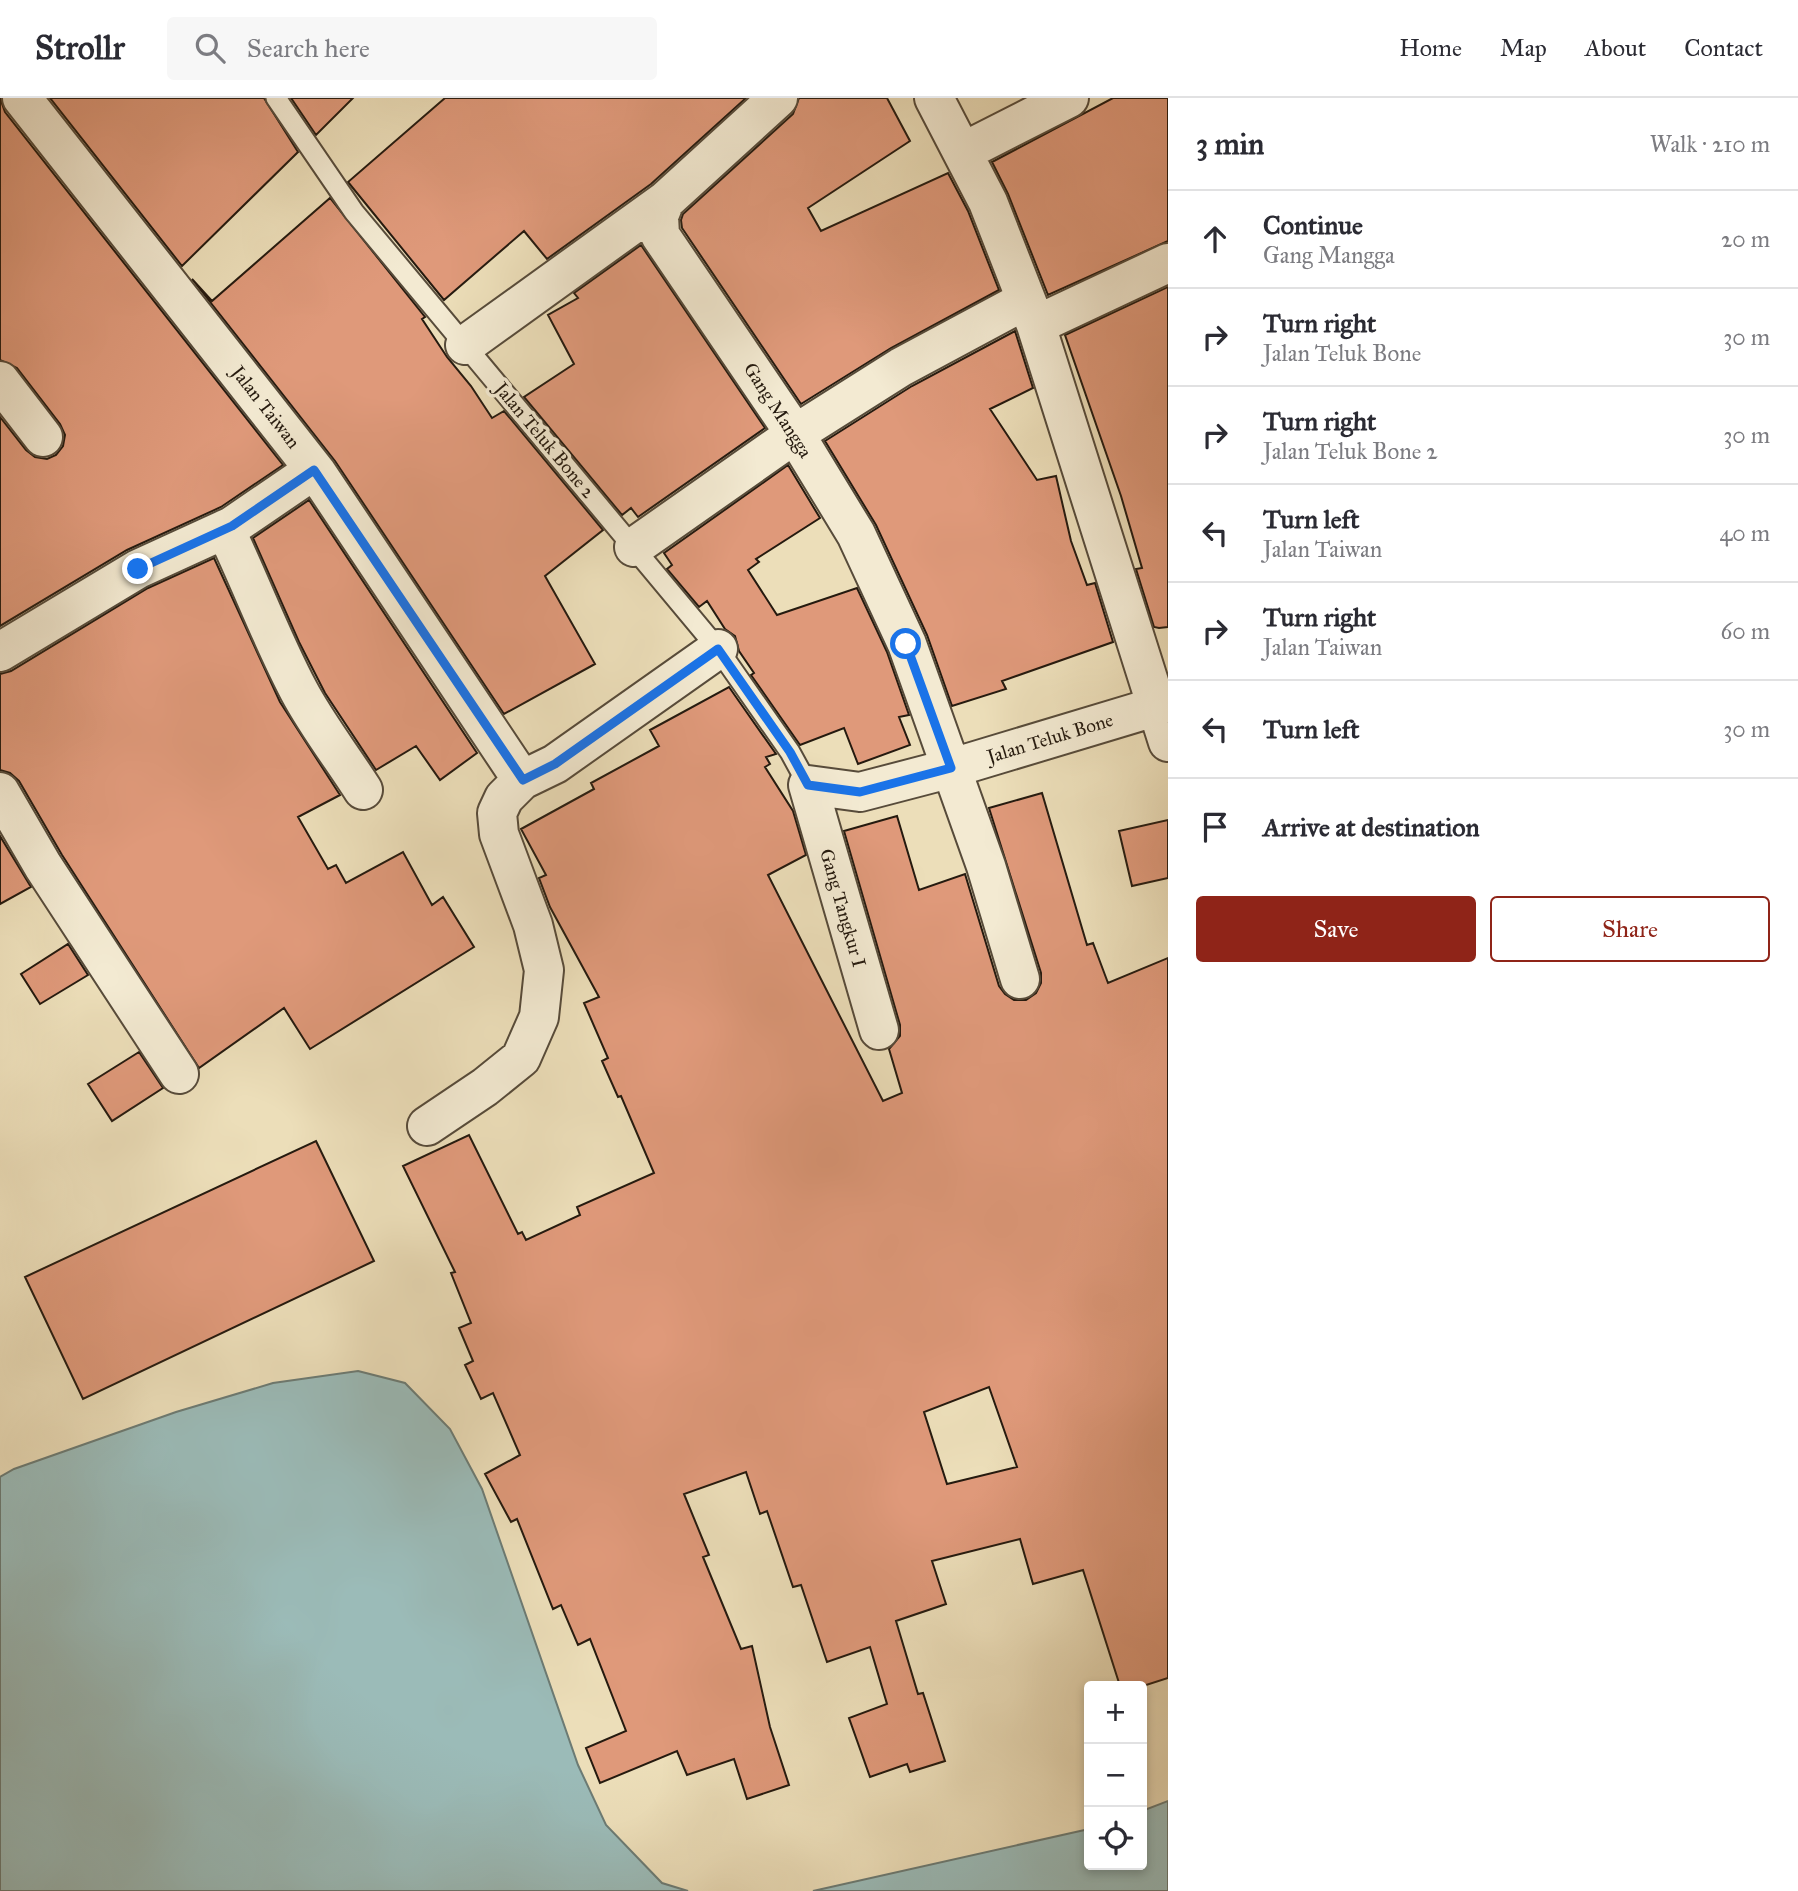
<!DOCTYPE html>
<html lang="en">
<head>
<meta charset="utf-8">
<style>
	body { margin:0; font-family:"IM FELL Great Primer",serif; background:#f7f7f7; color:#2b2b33 }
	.controls { position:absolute; right:21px; bottom:21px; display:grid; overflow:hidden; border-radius:7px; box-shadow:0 4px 10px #0003 }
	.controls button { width:63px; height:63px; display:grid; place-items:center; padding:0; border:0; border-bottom:2px solid #e1e1e2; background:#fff; color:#2b2b33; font:35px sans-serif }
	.stop { position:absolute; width:21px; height:21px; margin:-16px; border:5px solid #1a73e8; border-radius:50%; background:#fff }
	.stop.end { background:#1a73e8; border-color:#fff; box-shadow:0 2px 7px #0008 }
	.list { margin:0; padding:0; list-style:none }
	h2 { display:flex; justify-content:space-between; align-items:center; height:91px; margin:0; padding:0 28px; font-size:30px }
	h2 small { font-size:23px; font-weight:400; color:#7c7c81 }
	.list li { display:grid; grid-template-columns:46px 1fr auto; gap:21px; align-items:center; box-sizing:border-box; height:98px; padding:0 28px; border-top:2px solid #e1e1e2 }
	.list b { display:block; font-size:26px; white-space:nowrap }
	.list p { margin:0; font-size:23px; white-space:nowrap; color:#7c7c81 }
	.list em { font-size:23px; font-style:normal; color:#7c7c81 }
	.actions { display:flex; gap:14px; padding:21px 28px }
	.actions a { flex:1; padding:16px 0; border:2px solid #8f2418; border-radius:7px; text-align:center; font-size:24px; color:#8f2418 }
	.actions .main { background:#8f2418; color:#fff }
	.icon { flex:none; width:38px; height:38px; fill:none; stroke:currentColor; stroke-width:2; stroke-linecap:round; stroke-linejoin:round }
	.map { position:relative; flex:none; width:1168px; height:1793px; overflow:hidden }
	header { display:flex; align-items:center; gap:42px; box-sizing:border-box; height:98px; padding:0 35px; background:#fff; border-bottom:2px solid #e1e1e2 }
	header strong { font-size:33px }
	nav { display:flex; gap:38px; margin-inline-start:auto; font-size:24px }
	.search { width:490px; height:63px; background:#f7f7f7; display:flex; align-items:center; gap:18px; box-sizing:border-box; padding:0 24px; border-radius:7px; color:#7c7c81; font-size:26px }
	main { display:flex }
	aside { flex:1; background:#fff }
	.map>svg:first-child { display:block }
</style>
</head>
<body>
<header>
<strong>Strollr</strong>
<div class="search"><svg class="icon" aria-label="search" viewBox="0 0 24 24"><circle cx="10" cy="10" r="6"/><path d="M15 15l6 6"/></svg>Search here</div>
<nav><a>Home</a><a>Map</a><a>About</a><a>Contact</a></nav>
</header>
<main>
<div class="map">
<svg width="1168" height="1793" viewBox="0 0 1168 1793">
	<rect width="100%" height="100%" fill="#ecdeb9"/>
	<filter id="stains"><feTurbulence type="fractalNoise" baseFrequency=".00286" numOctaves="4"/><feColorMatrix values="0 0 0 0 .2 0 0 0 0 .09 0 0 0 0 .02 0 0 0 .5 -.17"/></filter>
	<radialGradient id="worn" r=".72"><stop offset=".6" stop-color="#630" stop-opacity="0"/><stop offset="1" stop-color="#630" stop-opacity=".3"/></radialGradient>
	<!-- water -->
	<path fill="#9bbbb8" stroke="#6c7b74" stroke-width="2" d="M358 1273 405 1285 450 1331 482 1391 578 1667 606 1727 662 1785 688 1793H0V1379L14 1371 176 1314 273 1285Z
		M1168 1703V1793H813L1089 1731V1767H1142V1713Z"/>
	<!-- building -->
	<path fill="#df997a" stroke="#251a0f" stroke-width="2" fill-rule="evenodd" d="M0 0 5 14 283 367 221 409 127 452 0 528V319L26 352 35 359 47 361 56 357 63 348 65 337 60 326 17 270 0 262Z
		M50 0H264L298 54 182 168Z
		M291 0H353L316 37Z
		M445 0H746L651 86 547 161 524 133 444 202 348 84Z
		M799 0H887L910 43 808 110 821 133 948 75 968 113 999 192 891 250 801 306 682 130 681 122 683 116 793 16Z
		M1113 0H1168V143L1048 197 1008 96 992 64Z
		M330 100 425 219 422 221 447 259 471 288 492 320 504 313 603 432 545 478 595 566 504 616 335 363 192 181 212 203Z
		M641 147 765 330 638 419 631 410 622 417 524 299 574 266 548 217 578 200 574 195Z
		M1168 189V529L1159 530 1154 529 1136 471 1142 470 1121 398 1065 237Z
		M1015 233 1033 290 990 311 1037 382 1056 378 1071 443 1087 487 1095 485 1113 544 1002 583 1006 591 952 608 927 537 876 427 825 343 912 288Z
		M788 367 820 420 756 461 759 464 748 472 777 517 857 490 887 554 909 617 899 619 910 647 858 666 844 630 800 647 751 577 754 575 739 553 735 538 725 531 707 503 699 509 667 471 672 467 664 455Z
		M309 402 477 655 440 682 416 648 376 672 325 595 299 544 253 440Z
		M214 460 280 604 340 697 298 719 328 771 336 767 346 785 403 754 432 807 443 799 474 849 310 951 284 910 199 970 62 757 19 683 10 675 0 672V576L11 573 148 490Z
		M729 589 776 656 766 659 770 666 765 669 793 713 806 757 768 777 883 1003 902 995 889 951 900 938V927L844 733 897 718 919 792 965 776 999 888 1005 896 1014 902H1026L1036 895 1041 885V875L989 710 1042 695 1087 847 1093 845 1108 885 1168 860V1580L1143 1588H1120L1083 1472 1033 1486 1020 1441 932 1463 946 1506 896 1523 918 1596 923 1595 945 1663 910 1674 907 1666 870 1679 849 1620 887 1606 870 1549 827 1564 801 1487 793 1489 767 1413 760 1416 746 1374 684 1396 709 1457 703 1459 741 1551 752 1548 770 1629 789 1687 747 1701 734 1661 687 1677 677 1653 600 1685 586 1650 626 1633 590 1541 578 1547 561 1507 553 1511 517 1421 511 1424 485 1376 520 1357 493 1295 481 1301 465 1267 473 1263 459 1230 471 1225 451 1175 455 1174 403 1068 469 1037 518 1136 522 1134 526 1142 580 1117 577 1109 654 1075 621 998 618 999 602 963 608 960 584 905 599 899 550 809 539 780 546 777 521 731 594 691 591 685 659 648 650 632ZM989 1289 1017 1369 947 1386 924 1314Z
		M1168 722V780L1132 788 1119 733Z
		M0 738 31 789 0 806Z
		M68 846 88 877 40 906 21 876Z
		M139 954 163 990 112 1023 88 986Z
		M316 1043 374 1163 83 1301 25 1179Z"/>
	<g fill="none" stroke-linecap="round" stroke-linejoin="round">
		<defs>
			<path id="service" d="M276 0 354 114 718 551 790 654 808 687"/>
			<path id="minor" d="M22 0 317 375 522 682
				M778 0 665 103 659 118 660 137 795 336 856 436 907 546 986 768 1020 881
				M934 0 988 104 1036 227 1168 644
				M963 54 1069 0
				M1036 227 1168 165
				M465 247 665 103
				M0 283 43 339
				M225 431C251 485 271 540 299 593 317 627 342 659 363 692
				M634 449 795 336 901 269 1026 202
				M0 554 138 471 232 428 314 372
				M0 694 43 768 179 976
				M879 932 808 687 860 694 952 670 1168 605
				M427 1028 485 989 521 960 539 919 544 872 533 827 499 736 497 715 504 700 522 682 555 666 718 551"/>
		</defs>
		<!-- service casing -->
		<use href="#service" stroke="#574b3a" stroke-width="23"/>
		<!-- minor casing -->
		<use href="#minor" stroke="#574b3a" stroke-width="42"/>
		<!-- service -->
		<use href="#service" stroke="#f3ead2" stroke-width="19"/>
		<!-- minor -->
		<use href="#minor" stroke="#f3ead2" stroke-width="38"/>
	</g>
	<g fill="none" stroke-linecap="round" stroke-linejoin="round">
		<!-- route -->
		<path stroke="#1a73e8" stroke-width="9" d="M138 471 232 428 314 372 523 682 555 666 718 551 790 654 808 687 860 694 951 670 906 546"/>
	</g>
	<g text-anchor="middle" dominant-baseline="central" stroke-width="7" stroke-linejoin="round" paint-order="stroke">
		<!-- street labels -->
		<g font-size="19" fill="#251a0f" stroke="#f3ead2">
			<text transform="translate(266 309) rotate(52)">Jalan Taiwan</text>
			<text transform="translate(778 312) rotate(57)">Gang Mangga</text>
			<text transform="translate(545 342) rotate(50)">Jalan Teluk Bone 2</text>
			<text transform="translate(1050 640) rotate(-17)">Jalan Teluk Bone</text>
			<text transform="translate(843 810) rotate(74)">Gang Tangkur I</text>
		</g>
	</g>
	<rect width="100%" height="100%" filter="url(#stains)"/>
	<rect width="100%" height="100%" fill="url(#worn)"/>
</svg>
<div class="controls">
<button>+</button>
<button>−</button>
<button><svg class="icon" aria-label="locate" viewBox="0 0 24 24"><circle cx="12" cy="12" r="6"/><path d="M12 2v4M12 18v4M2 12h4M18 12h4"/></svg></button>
</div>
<div class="stop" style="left:906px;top:546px"></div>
<div class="stop end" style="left:138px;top:471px"></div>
</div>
<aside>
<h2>3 min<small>Walk · 210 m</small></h2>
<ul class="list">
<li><svg class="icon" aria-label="ahead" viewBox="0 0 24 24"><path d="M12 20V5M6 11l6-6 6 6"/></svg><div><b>Continue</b><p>Gang Mangga</p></div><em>20 m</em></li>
<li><svg class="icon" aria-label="right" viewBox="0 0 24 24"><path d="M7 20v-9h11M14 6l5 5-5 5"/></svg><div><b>Turn right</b><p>Jalan Teluk Bone</p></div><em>30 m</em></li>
<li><svg class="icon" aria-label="right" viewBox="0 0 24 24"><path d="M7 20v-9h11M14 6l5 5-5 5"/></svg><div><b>Turn right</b><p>Jalan Teluk Bone 2</p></div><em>30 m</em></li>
<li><svg class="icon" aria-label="left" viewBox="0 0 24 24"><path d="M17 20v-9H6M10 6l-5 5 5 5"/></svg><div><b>Turn left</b><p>Jalan Taiwan</p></div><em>40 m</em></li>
<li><svg class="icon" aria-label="right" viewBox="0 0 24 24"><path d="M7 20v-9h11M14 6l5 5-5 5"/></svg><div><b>Turn right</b><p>Jalan Taiwan</p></div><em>60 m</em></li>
<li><svg class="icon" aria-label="left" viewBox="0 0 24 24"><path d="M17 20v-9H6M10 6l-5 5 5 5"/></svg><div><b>Turn left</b></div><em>30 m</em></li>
<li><svg class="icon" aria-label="arrive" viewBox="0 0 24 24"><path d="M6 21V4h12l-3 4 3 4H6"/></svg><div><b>Arrive at destination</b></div></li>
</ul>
<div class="actions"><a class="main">Save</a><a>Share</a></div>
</aside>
</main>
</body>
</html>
